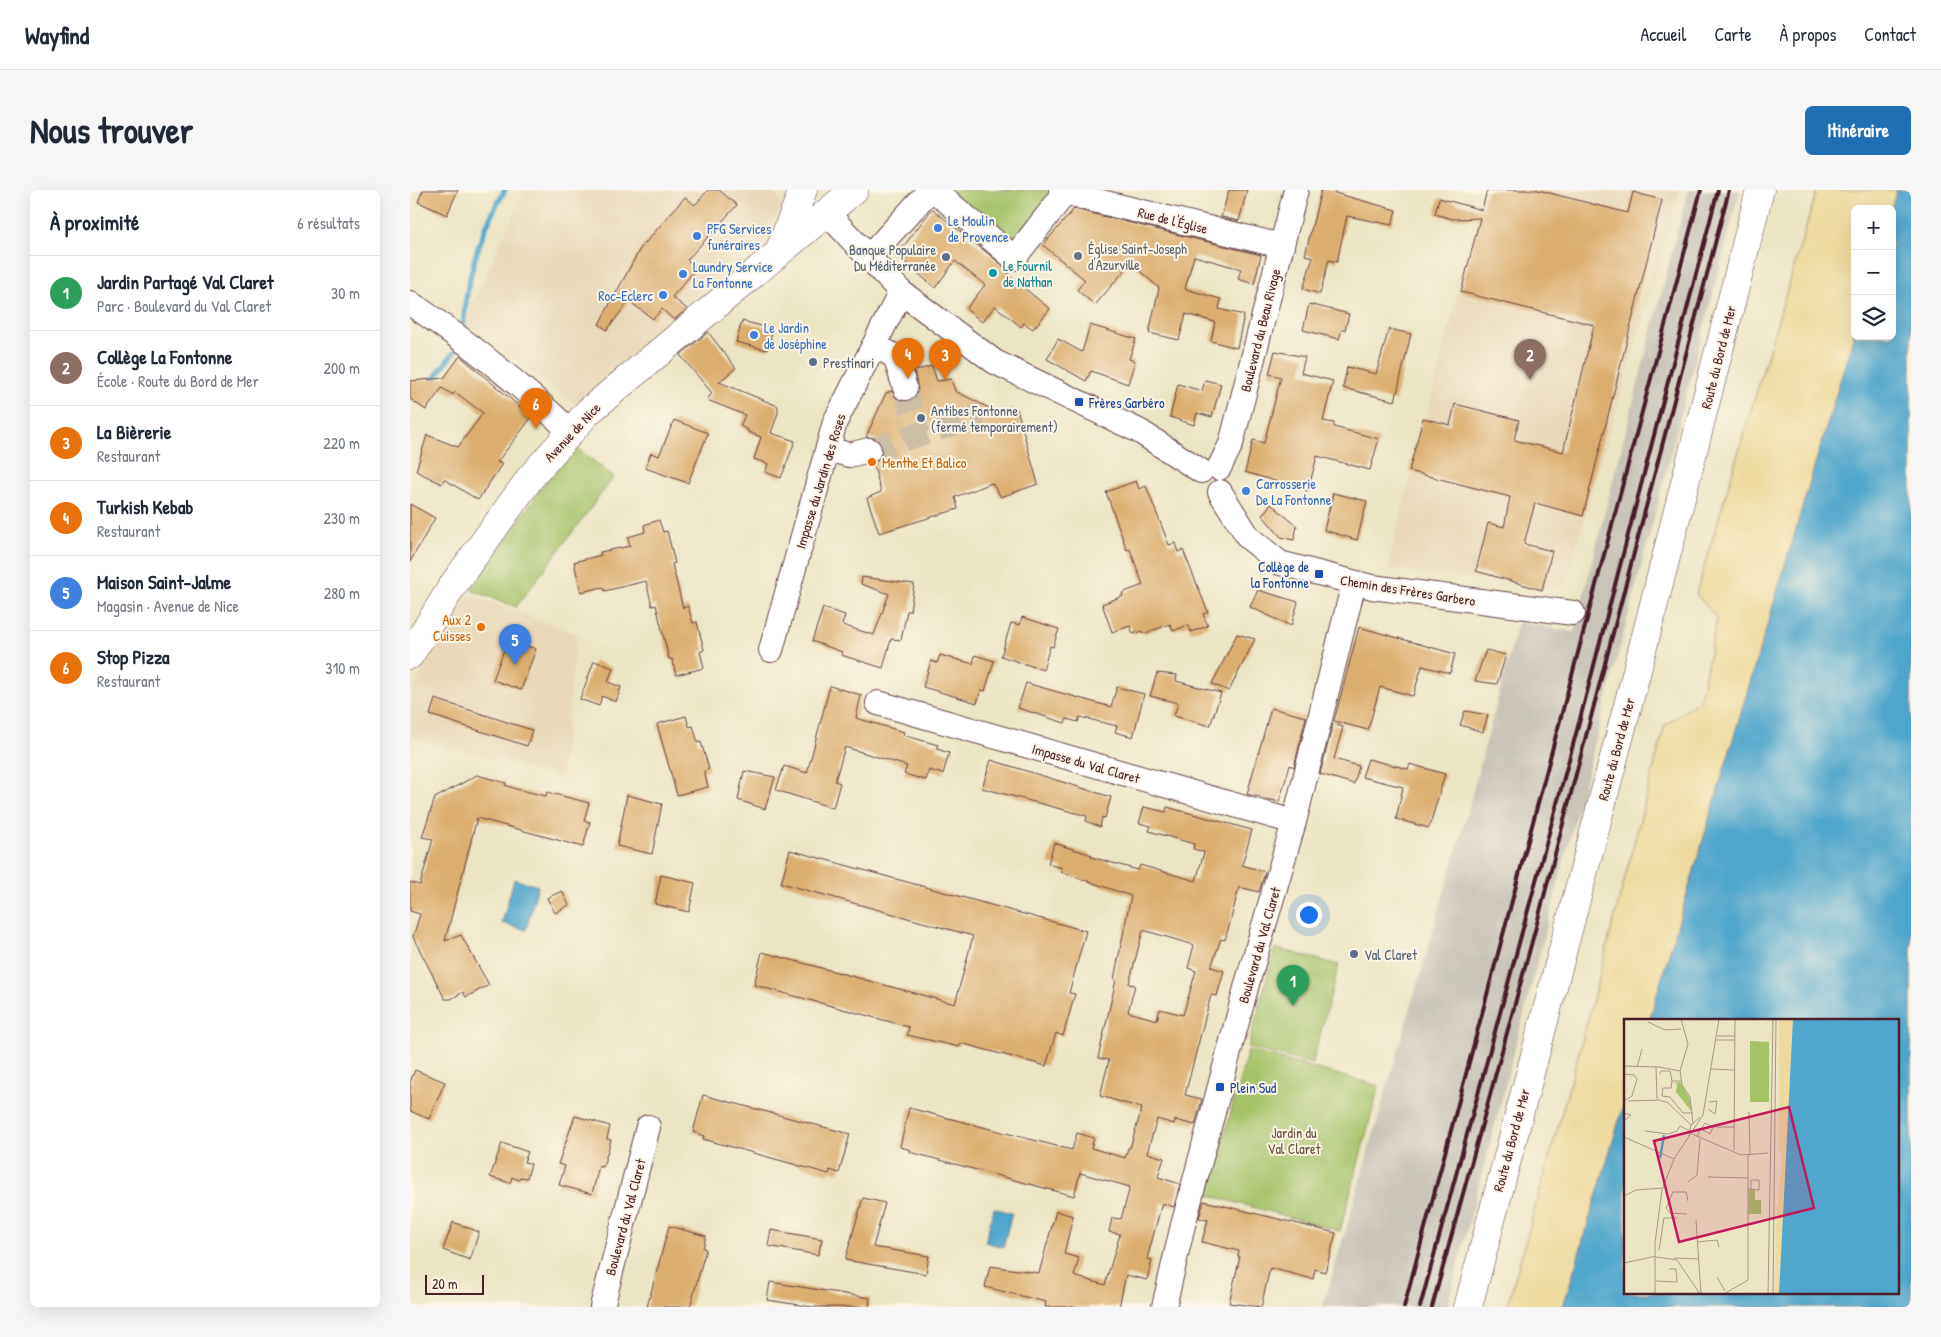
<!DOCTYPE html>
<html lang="fr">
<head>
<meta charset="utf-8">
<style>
	body { margin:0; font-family:"Patrick Hand",sans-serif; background:#f6f6f7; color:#1f2937 }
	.controls { position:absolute; right:15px; top:15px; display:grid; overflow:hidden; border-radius:8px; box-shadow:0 5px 20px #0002 }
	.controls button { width:45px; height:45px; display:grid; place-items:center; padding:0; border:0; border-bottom:1px solid #e0e1e3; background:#fff; color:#1f2937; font:25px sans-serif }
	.scale { position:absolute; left:15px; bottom:12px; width:59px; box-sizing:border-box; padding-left:5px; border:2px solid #4a1f2b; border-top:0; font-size:14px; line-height:18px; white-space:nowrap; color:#4a1f2b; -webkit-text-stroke:4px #fcf5e5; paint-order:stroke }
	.you { position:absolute; left:898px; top:724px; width:18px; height:18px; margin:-12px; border:4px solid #fff; border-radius:50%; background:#1a73e8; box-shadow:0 0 0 8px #1a73e833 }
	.badge { display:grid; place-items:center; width:32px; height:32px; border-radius:50%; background:#1f6fb2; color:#fff; font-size:16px; font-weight:700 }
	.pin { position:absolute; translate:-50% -41px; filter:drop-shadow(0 1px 2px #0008) }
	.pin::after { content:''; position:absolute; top:26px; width:18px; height:15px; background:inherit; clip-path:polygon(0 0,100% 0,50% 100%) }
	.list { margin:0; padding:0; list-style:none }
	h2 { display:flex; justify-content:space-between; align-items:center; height:65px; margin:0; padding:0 20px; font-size:21px }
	h2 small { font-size:16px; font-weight:400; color:#747a83 }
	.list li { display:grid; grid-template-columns:32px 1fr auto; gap:15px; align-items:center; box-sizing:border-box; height:75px; padding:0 20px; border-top:1px solid #e0e1e3 }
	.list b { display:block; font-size:19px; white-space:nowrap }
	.list p { margin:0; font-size:16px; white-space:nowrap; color:#747a83 }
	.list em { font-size:16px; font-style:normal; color:#747a83 }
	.icon { flex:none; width:28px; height:28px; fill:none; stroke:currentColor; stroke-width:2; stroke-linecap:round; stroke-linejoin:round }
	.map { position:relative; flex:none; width:1501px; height:1117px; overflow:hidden; border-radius:8px }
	header { display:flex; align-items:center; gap:30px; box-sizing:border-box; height:70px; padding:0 25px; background:#fff; border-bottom:1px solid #e0e1e3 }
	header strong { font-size:24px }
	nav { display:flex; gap:28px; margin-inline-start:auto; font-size:18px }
	.intro { display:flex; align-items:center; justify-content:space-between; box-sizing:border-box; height:120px; padding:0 30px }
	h1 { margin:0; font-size:35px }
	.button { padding:12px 22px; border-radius:8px; background:#1f6fb2; color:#fff; font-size:18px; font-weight:700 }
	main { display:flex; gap:30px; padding:0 30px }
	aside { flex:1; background:#fff; border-radius:8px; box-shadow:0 5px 20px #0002 }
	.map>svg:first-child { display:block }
</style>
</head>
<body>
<header>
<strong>Wayfind</strong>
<nav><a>Accueil</a><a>Carte</a><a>À propos</a><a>Contact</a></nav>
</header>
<div class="intro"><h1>Nous trouver</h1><a class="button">Itinéraire</a></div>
<main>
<aside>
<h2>À proximité<small>6 résultats</small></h2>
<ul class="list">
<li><span class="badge" style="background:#2e9e5b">1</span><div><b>Jardin Partagé Val Claret</b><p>Parc · Boulevard du Val Claret</p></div><em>30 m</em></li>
<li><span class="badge" style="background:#8d6e63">2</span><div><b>Collège La Fontonne</b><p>École · Route du Bord de Mer</p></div><em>200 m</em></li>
<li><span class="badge" style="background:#e8710a">3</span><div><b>La Bièrerie</b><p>Restaurant</p></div><em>220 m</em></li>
<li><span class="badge" style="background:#e8710a">4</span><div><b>Turkish Kebab</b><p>Restaurant</p></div><em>230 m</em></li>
<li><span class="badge" style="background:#3f7fe0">5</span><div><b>Maison Saint-Jalme</b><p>Magasin · Avenue de Nice</p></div><em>280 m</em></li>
<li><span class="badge" style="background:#e8710a">6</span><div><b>Stop Pizza</b><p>Restaurant</p></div><em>310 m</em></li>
</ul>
</aside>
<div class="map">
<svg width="1501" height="1117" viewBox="0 0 1501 1117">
	<rect width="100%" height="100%" fill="#fcf5e5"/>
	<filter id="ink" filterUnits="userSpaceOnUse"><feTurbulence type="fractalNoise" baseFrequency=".02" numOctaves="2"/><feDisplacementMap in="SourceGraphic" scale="10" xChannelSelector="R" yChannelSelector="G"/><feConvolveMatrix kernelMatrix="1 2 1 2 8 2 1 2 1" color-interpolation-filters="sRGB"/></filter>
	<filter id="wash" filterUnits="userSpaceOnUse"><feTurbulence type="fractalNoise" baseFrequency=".0096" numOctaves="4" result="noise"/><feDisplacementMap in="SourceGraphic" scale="20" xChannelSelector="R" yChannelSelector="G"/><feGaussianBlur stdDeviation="1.12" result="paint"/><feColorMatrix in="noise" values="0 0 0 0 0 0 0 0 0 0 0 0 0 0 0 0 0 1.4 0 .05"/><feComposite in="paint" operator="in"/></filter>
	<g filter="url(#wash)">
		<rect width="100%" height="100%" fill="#ece5c4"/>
		<!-- built -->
		<path fill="#e9d9ba" d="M115 0H361L375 17 169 216 53 134Z
			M1074 0H1270L1154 398 977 379Z
			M56 403 167 444 151 587 0 547V503Z"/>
		<!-- industrial -->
		<path fill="#c9c3b8" d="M1278 0H1330L1037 1117H913L1055 631 1108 432 1164 442Z"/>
		<!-- green -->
		<path fill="#a5c269" stroke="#78704a" d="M538 0H636L641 4 600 54Z
			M162 254 204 287 106 417 61 400Z
			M865 758 929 775 902 874 838 857Z
			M838 860 969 896 930 1041 798 1005Z"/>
		<!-- sand -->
		<path fill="#eeda9e" stroke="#9c7c64" d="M1407 0H1487L1481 19H1445V141L1239 831H1215V911L1153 1117H1097L1171 855 1255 535 1290 510 1307 428 1286 404Z"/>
		<!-- water -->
		<path fill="#50a6cc" stroke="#4d627c" d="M1487 0H1501V1117H1153L1215 911V1103H1487V831H1239L1445 141V146H1482L1481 19Z
			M104 689 128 696 116 740 92 733Z
			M584 1018 602 1023 593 1057 575 1052Z"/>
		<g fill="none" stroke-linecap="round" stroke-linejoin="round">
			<!-- stream -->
			<path stroke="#50a6cc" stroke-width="5.5" d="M53 143C55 92 68 44 95 0
				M20 194 50 154"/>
		</g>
		<g id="blocks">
			<!-- building -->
			<path fill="#dbad6e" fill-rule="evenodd" d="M13 0H48L37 25 8 12Z
				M298 0H309L327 15 277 70 287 78 262 107 277 119 264 130 252 119 243 129 219 111 197 140 189 134 230 59 275 7 285 15Z
				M819 0H837L829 31 811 27Z
				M911 0H925V3L986 20 982 35 937 26 927 72 919 70 910 104 893 99 903 67 895 65Z
				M1077 0H1128L1218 23 1223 2 1252 10 1173 326 1125 313 1114 354 1142 361 1132 400 1066 381 1078 333 1094 337 1100 307 999 281 1013 228 1040 235 1045 214 1109 230 1104 250 1153 262 1184 135 1051 102 1070 28 1042 29 1025 24 1029 8 1072 20Z
				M522 19 600 81 598 85 640 119 623 139 614 133 611 137 585 116 572 132 556 119 575 95 545 71 525 98 487 65Z
				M664 19 851 65 844 94 828 89 831 79 784 66 775 99 811 109 809 119 834 125 827 158 801 151 805 132 776 124 769 150 739 143 749 98 721 73 685 115 667 100 675 90 633 55Z
				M899 114 939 124 935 140H932L929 149 893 140Z
				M332 131 363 139 357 160 326 152Z
				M680 135 726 149 719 169 725 171 718 194 681 181 676 191 637 169 648 149 672 162Z
				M979 139 1001 144 985 211 933 198 937 177 966 184Z
				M298 142 326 178 309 192 368 216V223L361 243 385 251 371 288 355 282 358 274 344 269 351 247 338 242V240L330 236 335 225 297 210 302 203 270 165Z
				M865 161 895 167 891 183 923 191 913 231 924 233V237L969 249 960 280 907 266 898 301 835 282 843 250 854 253 871 187 859 184Z
				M50 166 122 227 87 272 92 274 68 310 34 289 32 294 6 281 17 245 48 257 73 223 45 202 43 205 32 198 16 220 0 209V191L34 188Z
				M522 176 527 191 541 189 545 201 589 223 607 219 628 294 591 307 582 293 545 307 548 319 469 343 457 308 471 302 463 273 469 270 472 257 468 250 456 247 476 203 482 201 486 208 492 211H500L505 207 508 201 504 181Z
				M795 190 811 194 802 227 787 223 784 235 760 227 768 194 792 201Z
				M264 230 298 243 278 293 235 278 241 263 249 266Z
				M726 291 729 299 736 296 759 355 765 353 768 362 773 360 798 422 793 424 798 436 781 442 778 435 763 441 760 434 733 444 732 441 723 444 720 436 702 442 692 414 713 406 712 403 733 395 720 359 717 360 696 302Z
				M923 303 957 311 947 350 914 340Z
				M0 314 25 328 0 372Z
				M861 314 887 336 884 350 871 347 852 325Z
				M249 330 253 342 257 341 265 373 262 374 273 418 278 416 283 433 287 432 294 460 290 462 294 478 266 485 262 469H259L246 415 242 416 236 391 195 401 193 397 171 402 164 372 191 365 190 362 220 356 218 347 235 342 234 335Z
				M452 387 504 394 500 421H497L491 450 481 449 473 478 431 465 432 462 402 451 413 418 435 425 432 435 464 445 479 404 451 394Z
				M848 400 888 412 881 436 840 417Z
				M612 427 649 439 643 457 640 456 633 480 591 466 601 433 610 435Z
				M949 437 1045 464 1040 483 1012 476 1003 506 970 497 958 540 924 531Z
				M827 444 845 449 819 501 802 494Z
				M98 449 126 459 111 500 83 490Z
				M1076 460 1096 465 1087 494 1065 491Z
				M530 465 563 474 565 465 584 471 575 501 571 500 567 513 513 497 521 471 527 473Z
				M184 471 203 478 198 492 211 497 206 512 192 506 189 516 170 509Z
				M747 483 767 485 766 491 811 503 800 536 764 526 768 513 740 506Z
				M616 493 701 517 707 497 734 504 723 547 705 542 707 536 670 527 668 532 657 529 655 533 608 518Z
				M420 496 451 505 446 528 494 542 493 545 528 555 527 559 539 563 533 584 519 580 516 590 494 584 497 576 435 557 425 591 430 593 423 618 366 600 374 576 397 583Z
				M25 509 122 540 117 556 20 525Z
				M861 518 896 527 884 577 880 575 869 612 837 604Z
				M1055 521 1078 525 1073 542 1050 535Z
				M276 526 279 537 283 536 288 553 291 552 299 579 294 581 298 597 267 605 247 534Z
				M923 534 933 537 924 569 949 576 944 594 910 584Z
				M958 569 998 579 1000 574 1035 584 1019 638 986 629 993 597 952 587Z
				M581 570 701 607 695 628 692 627 690 637 676 631 677 626 572 598Z
				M334 581 365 587 355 619 328 610Z
				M67 585 96 593 95 595 106 599 136 606 137 602 179 613 174 631 180 632 173 657 67 628 35 751 51 745 79 795 56 807 53 802 41 809H35L3 747 10 724 0 721V692L10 695 23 649 12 647 25 608Z
				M217 605 252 614 242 664 207 656Z
				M734 617 756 622 757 617 842 640 832 675 855 682 849 702 829 697 820 733 815 750 811 749 801 777 814 781 807 806 801 805 775 905 792 909 785 935 765 930 764 934 747 929 737 963 754 968 748 987 770 994 764 1017 752 1013 737 1069 742 1070 737 1090 716 1085 709 1117H635L636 1112 575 1097 580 1076 629 1083 646 1021 663 1026 654 1064 669 1068 664 1086 695 1095 710 1044 699 1042 702 1028 711 1029 720 997 670 983 664 1006 500 962 501 960 490 957 499 918 662 960 667 943 684 948 681 958 715 968 718 958H720L732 918 690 906 699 870 688 868 706 790 704 789 721 706 651 682 652 678 638 674 644 653 682 665 681 667 728 680 730 675 786 691 794 662 783 659 784 654 739 641 741 636 729 633ZM733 740 784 755 778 778 786 781 773 825 750 819 747 830 718 822 725 795 719 794Z
				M380 660 676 741 659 803 665 804 653 846 646 843 636 876 550 853 549 857 497 845 499 837 344 795 352 762 545 814 563 746 371 693Z
				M251 685 285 693 279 722 245 714Z
				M152 701 159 715 145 723 137 708Z
				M5 880 35 892 19 929 0 921V892Z
				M293 905 440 944 429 983 420 980 419 984 293 949 294 946 283 942Z
				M165 926 200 936 197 949 201 950 193 977 189 976 182 1004 149 995 155 976 148 974Z
				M92 953 118 962 114 972 121 974 117 988 110 987 109 990 102 987 100 993 80 987Z
				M453 1008 475 1013 463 1057 519 1066 516 1084 435 1070Z
				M794 1011 926 1043 915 1082 905 1079 903 1089 860 1078 851 1117 819 1113 830 1067H828L829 1061 792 1052 798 1030 789 1028Z
				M43 1032 69 1042 60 1070 33 1060Z
				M259 1036 296 1046 293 1058 296 1059 280 1117H237Z
				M361 1040 412 1049 408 1065 358 1056Z
				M360 1092 460 1108 459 1117H403L357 1110Z"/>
		</g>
	</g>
	<g filter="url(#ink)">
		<use href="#blocks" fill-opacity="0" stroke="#623d42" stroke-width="1"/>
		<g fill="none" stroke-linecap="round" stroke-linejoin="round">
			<!-- street-tunnel -->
			<path stroke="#ccbda5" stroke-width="24" stroke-dasharray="24 12" stroke-linecap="butt" d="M495 198 508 244
				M459 260 572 225"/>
			<defs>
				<path id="street" d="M524 0 604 68 655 3 651 0
					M655 3 872 56
					M417 23 491 102 585 172 729 241 791 281
					M458 68 520 0
					M0 113C57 151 110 194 160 241
					M464 156 485 166 495 198
					M418 259 439 265 459 260
					M809 278 821 254 886 0
					M810 302 839 348 870 373 962 397 1163 423
					M361 460 425 232 491 102
					M468 513 884 632
					M192 1117 238 937
					M754 1117 772 1039 837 794 884 632 944 393"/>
				<path id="primary" d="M370 59 393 0
					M0 465 43 395 120 288 179 221 444 0
					M1058 1117 1224 492 1350 0"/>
			</defs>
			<!-- street casing -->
			<use href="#street" stroke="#623d42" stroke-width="26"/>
			<!-- primary casing -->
			<use href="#primary" stroke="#623d42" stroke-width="29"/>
			<!-- street -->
			<use href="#street" stroke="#fff" stroke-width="24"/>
			<!-- primary -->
			<use href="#primary" stroke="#fff" stroke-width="28"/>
			<!-- rail -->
			<path stroke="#4a1f2b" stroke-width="4" d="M994 1117 1291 0
				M1010 1117 1170 529 1308 0
				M1022 1117 1127 733 1319 0"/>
		</g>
	</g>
	<!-- markers -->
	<g fill="#3f7fe0" stroke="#fcf5e5" stroke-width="2">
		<circle cx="528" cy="38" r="5"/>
		<circle cx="287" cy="46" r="5"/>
		<circle cx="273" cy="84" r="5"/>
		<circle cx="253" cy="105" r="5"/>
		<circle cx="344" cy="145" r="5"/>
		<circle cx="836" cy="301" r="5"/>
	</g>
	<circle fill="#6b7280" stroke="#fcf5e5" stroke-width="2" cx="668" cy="66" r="5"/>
	<g fill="#5c6f8a" stroke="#fcf5e5" stroke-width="2">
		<circle cx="536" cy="67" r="5"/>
		<circle cx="403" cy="172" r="5"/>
		<circle cx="511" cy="228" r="5"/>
		<circle cx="944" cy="764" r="5"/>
	</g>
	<circle fill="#0f9aa8" stroke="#fcf5e5" stroke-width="2" cx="583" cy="83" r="5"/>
	<g fill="#1a4fb4" stroke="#fcf5e5" stroke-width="2">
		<rect x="664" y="207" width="10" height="10" rx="2.5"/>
		<rect x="904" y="379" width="10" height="10" rx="2.5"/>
		<rect x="805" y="892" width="10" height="10" rx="2.5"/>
	</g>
	<g fill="#e8710a" stroke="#fcf5e5" stroke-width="2">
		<circle cx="462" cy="272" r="5"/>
		<circle cx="71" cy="437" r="5"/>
	</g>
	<g text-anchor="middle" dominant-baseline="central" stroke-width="4" stroke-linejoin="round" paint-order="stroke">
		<!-- shop labels -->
		<g font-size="14" fill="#366cbe" stroke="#fcf5e5" text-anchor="start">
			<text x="538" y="30">Le Moulin<tspan x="538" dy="16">de Provence</tspan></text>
			<text x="297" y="38">PFG Services<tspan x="297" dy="16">funéraires</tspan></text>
			<text x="283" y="76">Laundry Service<tspan x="283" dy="16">La Fontonne</tspan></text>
			<text x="243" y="105" text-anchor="end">Roc-Eclerc</text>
			<text x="354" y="137">Le Jardin<tspan x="354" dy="16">de Joséphine</tspan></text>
			<text x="846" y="293">Carrosserie<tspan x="846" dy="16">De La Fontonne</tspan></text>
		</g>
		<!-- street labels -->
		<g font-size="14" fill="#4a1f2b" stroke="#fcf5e5">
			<text transform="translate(763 30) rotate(14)">Rue de l'Église</text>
			<text transform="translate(850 140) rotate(-76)">Boulevard du Beau Rivage</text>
			<text transform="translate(1308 167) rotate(-76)">Route du Bord de Mer</text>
			<text transform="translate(162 242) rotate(-47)">Avenue de Nice</text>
			<text transform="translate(410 291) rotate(-73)">Impasse du Jardin des Roses</text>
			<text transform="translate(998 400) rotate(9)">Chemin des Frères Garbero</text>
			<text transform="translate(1206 559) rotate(-75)">Route du Bord de Mer</text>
			<text transform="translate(676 573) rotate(16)">Impasse du Val Claret</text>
			<text transform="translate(849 755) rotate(-74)">Boulevard du Val Claret</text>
			<text transform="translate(1101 950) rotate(-75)">Route du Bord de Mer</text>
			<text transform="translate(215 1027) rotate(-75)">Boulevard du Val Claret</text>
		</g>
		<!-- worship labels -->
		<g font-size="14" fill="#5b616d" stroke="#fcf5e5" text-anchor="start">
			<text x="678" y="58">Église Saint-Joseph<tspan x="678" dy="16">d'Azurville</tspan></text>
		</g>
		<!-- service labels -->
		<g font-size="14" fill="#4e5e75" stroke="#fcf5e5" text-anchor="start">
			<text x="526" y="59" text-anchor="end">Banque Populaire<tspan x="526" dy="16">Du Méditerranée</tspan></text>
			<text x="413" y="172">Prestinari</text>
			<text x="521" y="220">Antibes Fontonne<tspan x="521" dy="16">(fermé temporairement)</tspan></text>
			<text x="954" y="764">Val Claret</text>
		</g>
		<!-- culture labels -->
		<g font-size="14" fill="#0d838f" stroke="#fcf5e5" text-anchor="start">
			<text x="593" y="75">Le Fournil<tspan x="593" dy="16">de Nathan</tspan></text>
		</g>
		<!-- transit labels -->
		<g font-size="14" fill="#164399" stroke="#fcf5e5" text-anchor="start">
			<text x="679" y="212">Frères Garbéro</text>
			<text x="899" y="376" text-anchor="end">Collège de<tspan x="899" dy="16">la Fontonne</tspan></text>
			<text x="820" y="897">Plein Sud</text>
		</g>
		<!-- food labels -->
		<g font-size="14" fill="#c56008" stroke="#fcf5e5" text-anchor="start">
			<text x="472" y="272">Menthe Et Balico</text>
			<text x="61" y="429" text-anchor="end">Aux 2<tspan x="61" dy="16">Cuisses</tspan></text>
		</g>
		<!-- park labels -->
		<g font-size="14" fill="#65503e" stroke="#fcf5e5">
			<text x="884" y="942">Jardin du<tspan x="884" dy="16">Val Claret</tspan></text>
		</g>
	</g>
	<!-- overview -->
	<g transform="translate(1214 829)">
		<rect width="275" height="275" fill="#ece5c4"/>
		<path d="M126 22 145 23V83H126ZM56 63 65 78 68 93 52 73 53 65 49 64ZM125 171H131V181H137V195H124Z" fill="#a5c269"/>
		<path d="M155 0H169L155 275H151L152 204 158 139 155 130Z" fill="#eeda9e"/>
		<path d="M169 0H275V275H155Z" fill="#50a6cc"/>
		<path fill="none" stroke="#50a6cc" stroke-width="2.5" d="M36 139 40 116"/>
		<path fill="none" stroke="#ab9687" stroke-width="1" d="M24 3 41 11 57 10M93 17H111M92 21H110M0 47 35 48M13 48 18 30M32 48 33 80M35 48 56 52 58 66 66 78 69 105M87 50 110 51M56 52 64 25 57 0M0 55 10 56 13 60 8 77 0 82M36 55 37 52H46L48 62M57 62H48L47 69H39L38 77 46 78 59 94H69M4 82 37 81M37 82 43 83 67 106M84 90 91 95 93 82 85 83M125 93 126 136M0 94 7 96 0 102M89 108H110M21 112 44 115 53 112 56 107 66 112M68 115 117 136 144 134M65 117 67 106 76 98M0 118 50 140M73 118 76 111 79 107 81 104 89 108 86 115 77 110M110 131 111 0M84 158 124 159M64 163 73 156 76 120M123 170 135 171V161H127V171M0 177 12 171 39 169M63 195 46 194 42 189 49 173H62L64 182M72 201 77 275M73 223 93 221 95 228M35 231 40 199H53M32 238 53 241 76 275M50 239 75 240M0 244 32 237M93 258 101 272M32 262 53 263 52 250H45M31 275V224L38 171 50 140 79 96 95 0M100 275 124 261V136M144 275 149 0M149 275 152 0"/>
		<path fill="#c2185b" fill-opacity="0.15" stroke="#c2185b" stroke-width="2.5" d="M165 88 190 189 55 223 30 122Z"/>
		<rect width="275" height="275" fill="none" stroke="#4a1f2b" stroke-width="2.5"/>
	</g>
</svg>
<div class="controls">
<button>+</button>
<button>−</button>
<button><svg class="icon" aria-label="layers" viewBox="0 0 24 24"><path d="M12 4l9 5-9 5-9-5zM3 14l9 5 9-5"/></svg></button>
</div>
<div class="scale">20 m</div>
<div class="you"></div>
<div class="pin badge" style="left:883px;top:816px;background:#2e9e5b">1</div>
<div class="pin badge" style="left:1120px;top:190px;background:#8d6e63">2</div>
<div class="pin badge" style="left:535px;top:190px;background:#e8710a">3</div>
<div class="pin badge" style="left:498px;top:189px;background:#e8710a">4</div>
<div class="pin badge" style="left:105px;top:475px;background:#3f7fe0">5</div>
<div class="pin badge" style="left:126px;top:239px;background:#e8710a">6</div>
</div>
</main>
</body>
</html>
